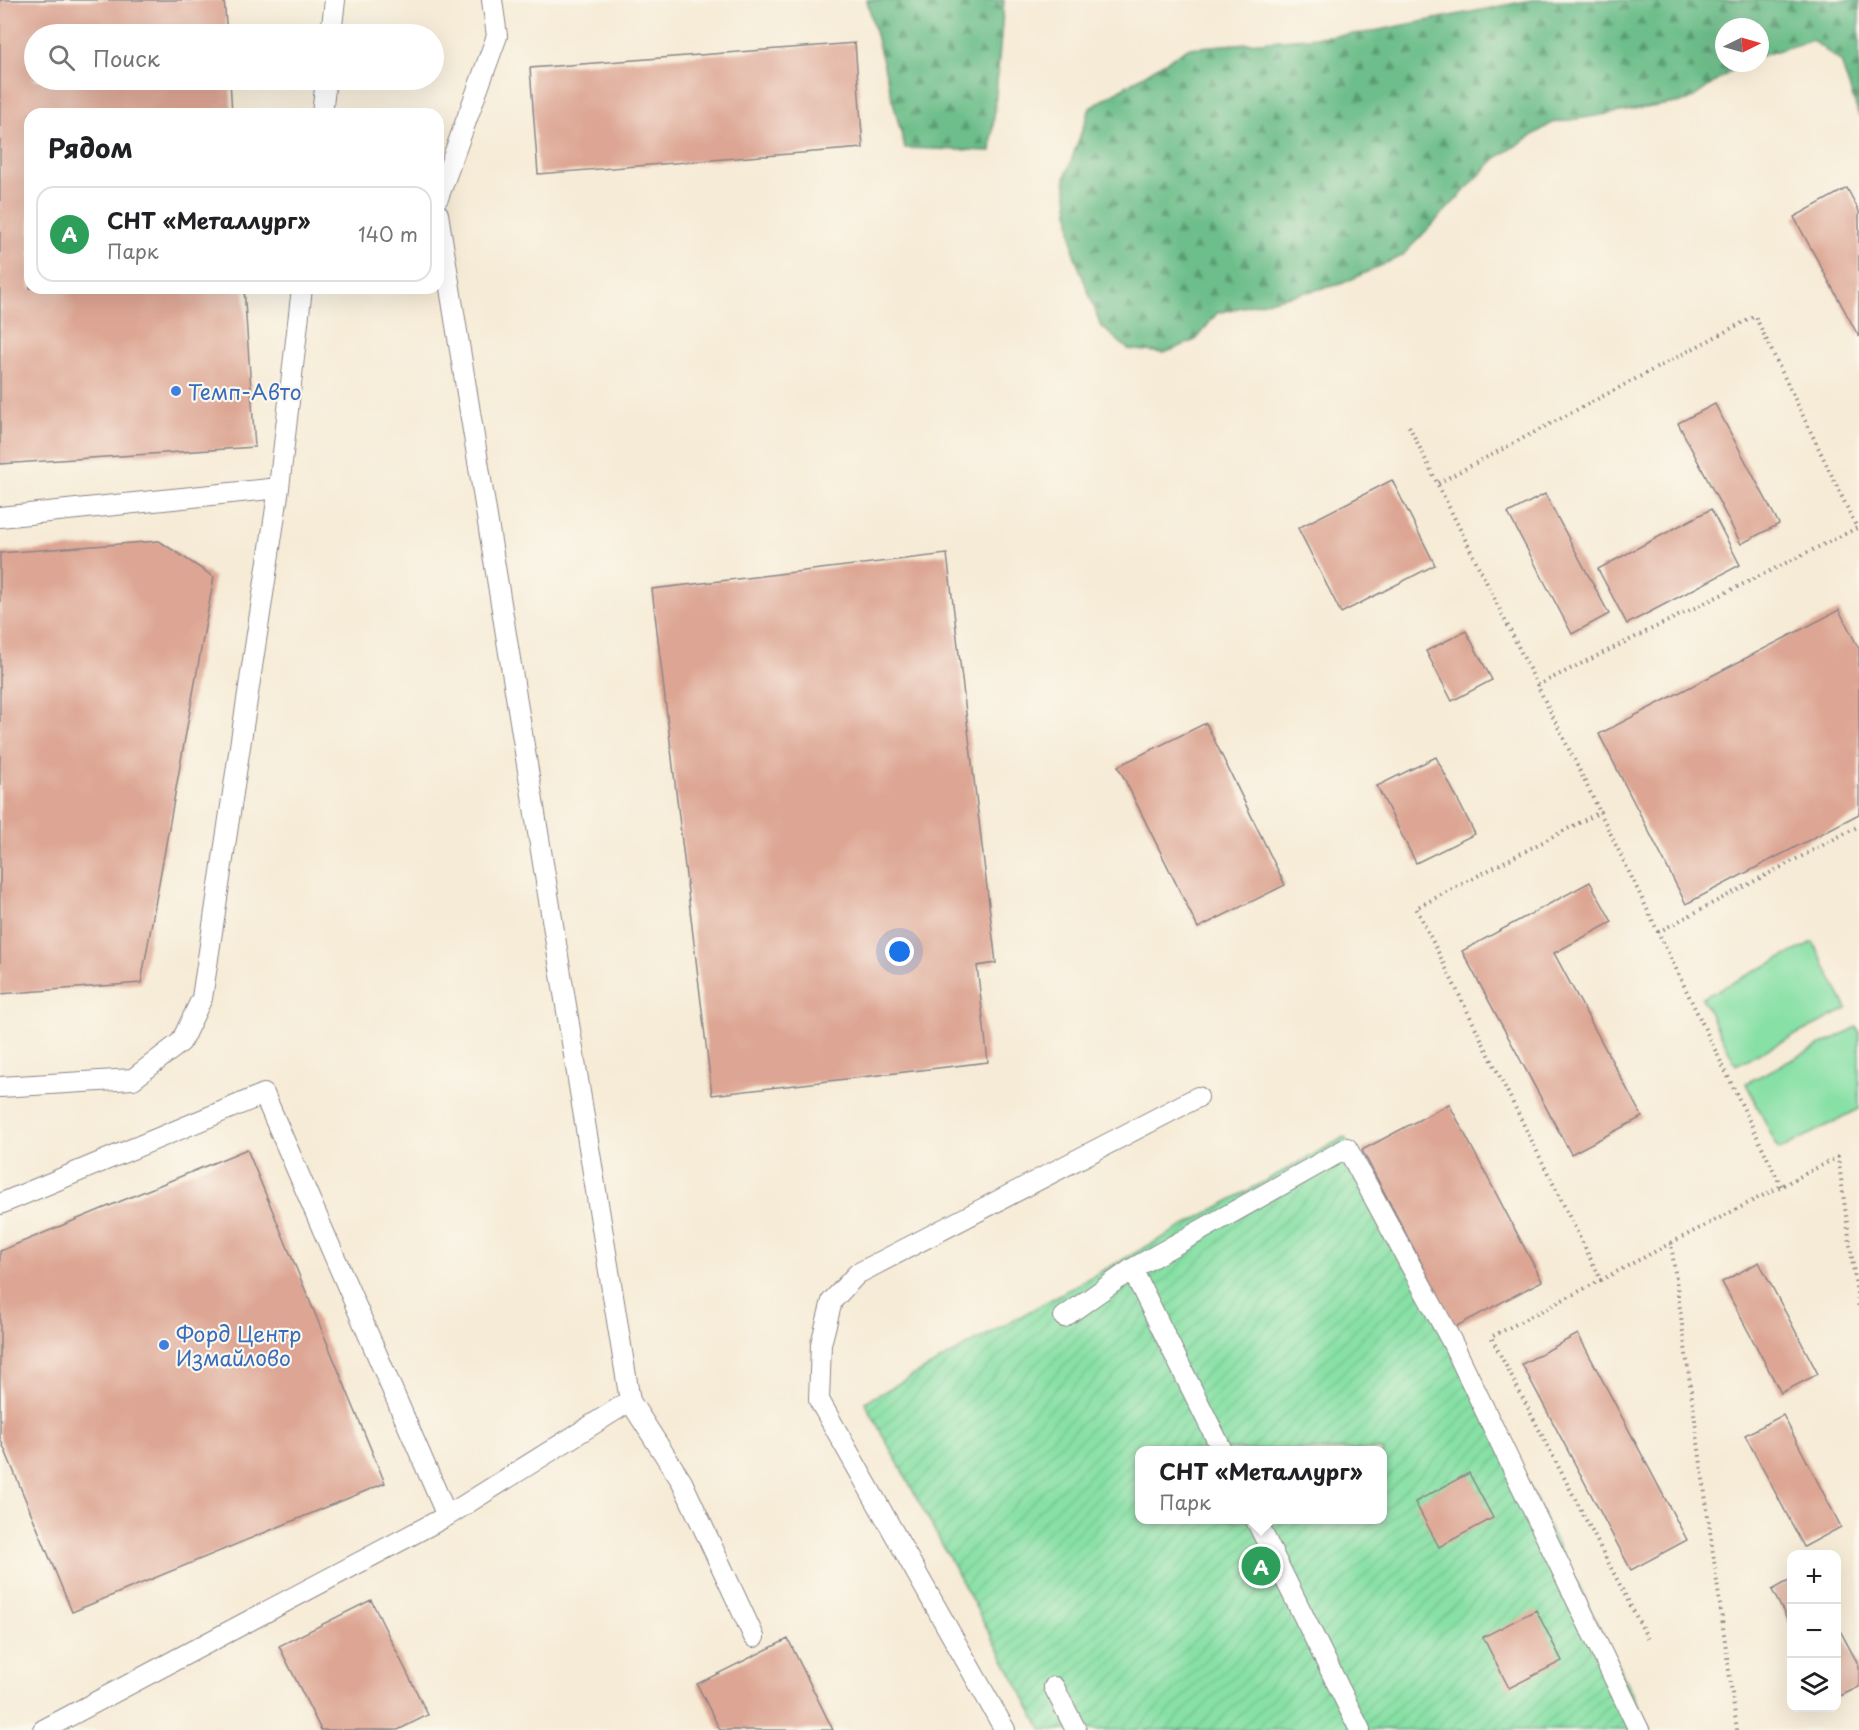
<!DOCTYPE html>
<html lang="ru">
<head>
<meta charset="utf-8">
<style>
	body { margin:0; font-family:"Playpen Sans",sans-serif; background:#f6f6f6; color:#202124 }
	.controls { position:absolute; right:18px; bottom:18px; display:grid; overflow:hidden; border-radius:12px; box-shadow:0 6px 24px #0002 }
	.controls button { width:54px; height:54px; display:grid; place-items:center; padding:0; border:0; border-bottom:2px solid #e0e0e0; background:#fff; color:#202124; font:30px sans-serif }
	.compass { position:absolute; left:1715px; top:18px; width:54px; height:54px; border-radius:50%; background:#fff; box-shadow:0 6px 24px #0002; rotate:85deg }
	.you { position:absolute; left:900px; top:952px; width:21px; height:21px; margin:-15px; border:4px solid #fff; border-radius:50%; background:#1a73e8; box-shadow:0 0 0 9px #1a73e833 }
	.badge { display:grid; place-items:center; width:39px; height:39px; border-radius:50%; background:#b5179e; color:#fff; font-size:20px; font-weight:700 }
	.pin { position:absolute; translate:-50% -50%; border:3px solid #fff; box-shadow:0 2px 6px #0006 }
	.popup { position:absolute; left:1135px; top:1446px; width:252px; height:78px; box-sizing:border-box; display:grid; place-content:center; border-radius:12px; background:#fff; filter:drop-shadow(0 2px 4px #0005); font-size:20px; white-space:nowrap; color:#757577 }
	.popup b { font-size:22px; color:#202124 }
	.popup::after { content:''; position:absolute; left:50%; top:100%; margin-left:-12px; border:12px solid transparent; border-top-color:#fff }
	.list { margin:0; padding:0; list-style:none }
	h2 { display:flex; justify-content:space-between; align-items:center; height:78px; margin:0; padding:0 24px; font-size:26px }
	h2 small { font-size:20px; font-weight:400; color:#757577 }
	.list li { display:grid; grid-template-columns:39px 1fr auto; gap:18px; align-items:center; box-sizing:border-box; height:96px; margin:0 12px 12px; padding:0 12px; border:2px solid #e0e0e0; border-radius:18px }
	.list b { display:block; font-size:22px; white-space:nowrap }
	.list p { margin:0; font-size:20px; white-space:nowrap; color:#757577 }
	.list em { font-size:20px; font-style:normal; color:#757577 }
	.icon { flex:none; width:33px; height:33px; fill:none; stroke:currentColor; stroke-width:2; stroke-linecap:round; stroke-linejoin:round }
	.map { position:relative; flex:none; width:1859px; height:1730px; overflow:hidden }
	.search { position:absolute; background:#fff; box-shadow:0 6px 24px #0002; left:24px; top:24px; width:420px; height:66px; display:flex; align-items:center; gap:15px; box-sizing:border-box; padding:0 21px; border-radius:33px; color:#757577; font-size:22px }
	.panel { position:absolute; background:#fff; box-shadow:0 6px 24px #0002; left:24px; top:108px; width:420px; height:186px; border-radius:18px }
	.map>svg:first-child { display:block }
</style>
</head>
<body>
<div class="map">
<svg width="1859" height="1730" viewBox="0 0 1859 1730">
	<defs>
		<pattern id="forest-firs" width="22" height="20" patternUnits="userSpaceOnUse" patternTransform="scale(1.5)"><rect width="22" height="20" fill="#6dbe8a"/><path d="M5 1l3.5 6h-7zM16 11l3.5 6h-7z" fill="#599a72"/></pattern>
		<pattern id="garden-furrows" width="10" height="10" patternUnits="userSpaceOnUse" patternTransform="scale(1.5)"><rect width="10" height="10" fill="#87e0a5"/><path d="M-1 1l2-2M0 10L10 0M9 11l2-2" fill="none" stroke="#74c08f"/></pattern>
	</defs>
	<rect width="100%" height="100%" fill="#fbf7ec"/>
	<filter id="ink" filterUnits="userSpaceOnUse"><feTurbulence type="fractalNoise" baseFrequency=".0167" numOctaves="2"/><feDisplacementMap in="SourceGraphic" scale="12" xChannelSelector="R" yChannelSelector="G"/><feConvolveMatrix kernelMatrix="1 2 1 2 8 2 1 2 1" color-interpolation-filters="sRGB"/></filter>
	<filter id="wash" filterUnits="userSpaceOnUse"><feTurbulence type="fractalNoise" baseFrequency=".008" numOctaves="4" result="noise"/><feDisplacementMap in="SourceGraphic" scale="24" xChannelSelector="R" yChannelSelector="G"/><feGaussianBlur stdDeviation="1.35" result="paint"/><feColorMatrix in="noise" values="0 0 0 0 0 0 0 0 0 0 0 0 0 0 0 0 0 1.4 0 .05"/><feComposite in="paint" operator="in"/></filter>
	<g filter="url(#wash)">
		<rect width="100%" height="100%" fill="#f6ebd6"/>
		<!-- forest -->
		<path fill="url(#forest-firs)" stroke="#487062" stroke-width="1.5" d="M867 0H1004L991 151 905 148Z
			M1532 0H1859V116L1841 62 1812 40 1760 56V27H1724V63H1742L1688 101 1552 123 1495 159 1402 256 1341 284 1217 313 1196 340 1164 353 1128 349 1101 326 1074 254 1065 178 1090 108 1188 48 1364 33Z"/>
		<!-- park -->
		<path fill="#87e0a5" stroke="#548170" stroke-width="1.5" d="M1813 942 1847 1009 1736 1065 1702 998Z
			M1857 1027 1859 1032V1109L1779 1150 1746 1083Z"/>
		<!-- garden -->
		<path fill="url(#garden-furrows)" stroke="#548170" stroke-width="1.5" fill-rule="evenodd" d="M1345 1137 1453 1334 1650 1730H1042L865 1402ZM1140 1450H1382V1520H1140Z"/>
		<g id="blocks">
			<!-- building -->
			<path fill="#dda593" d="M0 0H224L227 34H34V80H230L232 114H30V288H244L255 447 0 464Z
				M855 43 863 148 538 174 530 68Z
				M1847 188 1859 211V337L1794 217Z
				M1715 404 1779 524 1741 544 1678 423Z
				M1392 480 1435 565 1341 613 1298 528Z
				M1545 494 1609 614 1572 634 1508 513Z
				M1711 509 1740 565 1627 624 1598 569Z
				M159 541 214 577 141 983 0 994V553Z
				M947 554 996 963 977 966 988 1062 712 1095 652 589Z
				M1839 610 1859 649V814L1686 904 1599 734Z
				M1466 631 1492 680 1452 701 1426 651Z
				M1206 723 1285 885 1198 928 1118 766Z
				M1436 757 1475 834 1416 863 1377 786Z
				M1590 882 1612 922 1554 953 1642 1117 1571 1154 1462 951Z
				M1449 1104 1542 1281 1455 1327 1362 1150Z
				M247 1149 385 1483 72 1612 0 1438V1251Z
				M1759 1262 1818 1374 1781 1393 1722 1282Z
				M1578 1334 1687 1540 1631 1570 1522 1364Z
				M1783 1415 1841 1527 1804 1547 1745 1435Z
				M1469 1473 1493 1518 1439 1547 1415 1502Z
				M1792 1579V1628L1772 1590Z
				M371 1600 428 1715 398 1730H321L279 1646Z
				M1536 1610 1562 1661 1509 1688 1483 1637Z
				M1836 1623 1859 1666V1687L1836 1698Z
				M788 1639 833 1730H720L697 1684Z"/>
		</g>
	</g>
	<g filter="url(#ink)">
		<use href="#blocks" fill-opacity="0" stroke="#8c8688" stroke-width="1.5"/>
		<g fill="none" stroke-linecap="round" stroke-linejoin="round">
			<defs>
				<path id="service" d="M331 34 335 0
					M322 114 326 80
					M438 198 497 36 492 0
					M438 214 630 1401 447 1516
					M0 517 279 488 302 288
					M0 1087 133 1079 181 1042 202 998 279 488
					M0 1204 264 1094 447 1516 43 1730
					M1132 1269 1222 1450
					M1064 1317 1132 1269 1347 1148 1452 1342 1639 1730
					M630 1401 682 1482 754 1637
					M1256 1520 1360 1730
					M1054 1687 1076 1730
					M1005 1730 819 1400 821 1344 832 1301 857 1274 1198 1097"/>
			</defs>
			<!-- service casing -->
			<use href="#service" stroke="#8c8688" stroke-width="22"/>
			<!-- path -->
			<path stroke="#8c8688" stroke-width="4" stroke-dasharray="1.5 4.5" stroke-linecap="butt" d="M1409 426 1600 812
				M1438 483 1755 316 1857 528 1538 685
				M1658 932 1859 826
				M1671 1243 1601 1280 1416 908 1600 812 1781 1186
				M1601 1280 1491 1337 1649 1641
				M1737 1730 1671 1243 1838 1157 1859 1309"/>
			<!-- service -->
			<use href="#service" stroke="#fff" stroke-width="20"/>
		</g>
	</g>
	<!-- markers -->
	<g fill="#3f7fe0" stroke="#fbf7ec" stroke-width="2">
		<circle cx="176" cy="391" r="6"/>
		<circle cx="164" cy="1345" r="6"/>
	</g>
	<g text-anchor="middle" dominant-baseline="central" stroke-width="4.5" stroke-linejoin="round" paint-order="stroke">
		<!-- shop labels -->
		<g font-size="21" fill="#366cbe" stroke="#fbf7ec" text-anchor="start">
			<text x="188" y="391">Темп-Авто</text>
			<text x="176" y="1333">Форд Центр<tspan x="176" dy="24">Измайлово</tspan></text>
		</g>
	</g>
</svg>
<div class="controls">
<button>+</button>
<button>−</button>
<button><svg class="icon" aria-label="layers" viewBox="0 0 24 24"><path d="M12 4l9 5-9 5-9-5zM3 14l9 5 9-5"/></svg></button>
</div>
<svg class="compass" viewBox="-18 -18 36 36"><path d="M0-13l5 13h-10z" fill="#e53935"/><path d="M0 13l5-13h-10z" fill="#757577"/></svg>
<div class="you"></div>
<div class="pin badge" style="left:1261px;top:1566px;background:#2e9e5b">A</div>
<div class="popup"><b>СНТ «Металлург»</b>Парк</div>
<div class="search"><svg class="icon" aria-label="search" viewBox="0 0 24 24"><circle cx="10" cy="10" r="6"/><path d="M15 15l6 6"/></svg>Поиск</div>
<section class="panel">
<h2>Рядом<small></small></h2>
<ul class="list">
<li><span class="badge" style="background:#2e9e5b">A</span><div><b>СНТ «Металлург»</b><p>Парк</p></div><em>140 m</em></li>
</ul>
</section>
</div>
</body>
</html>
